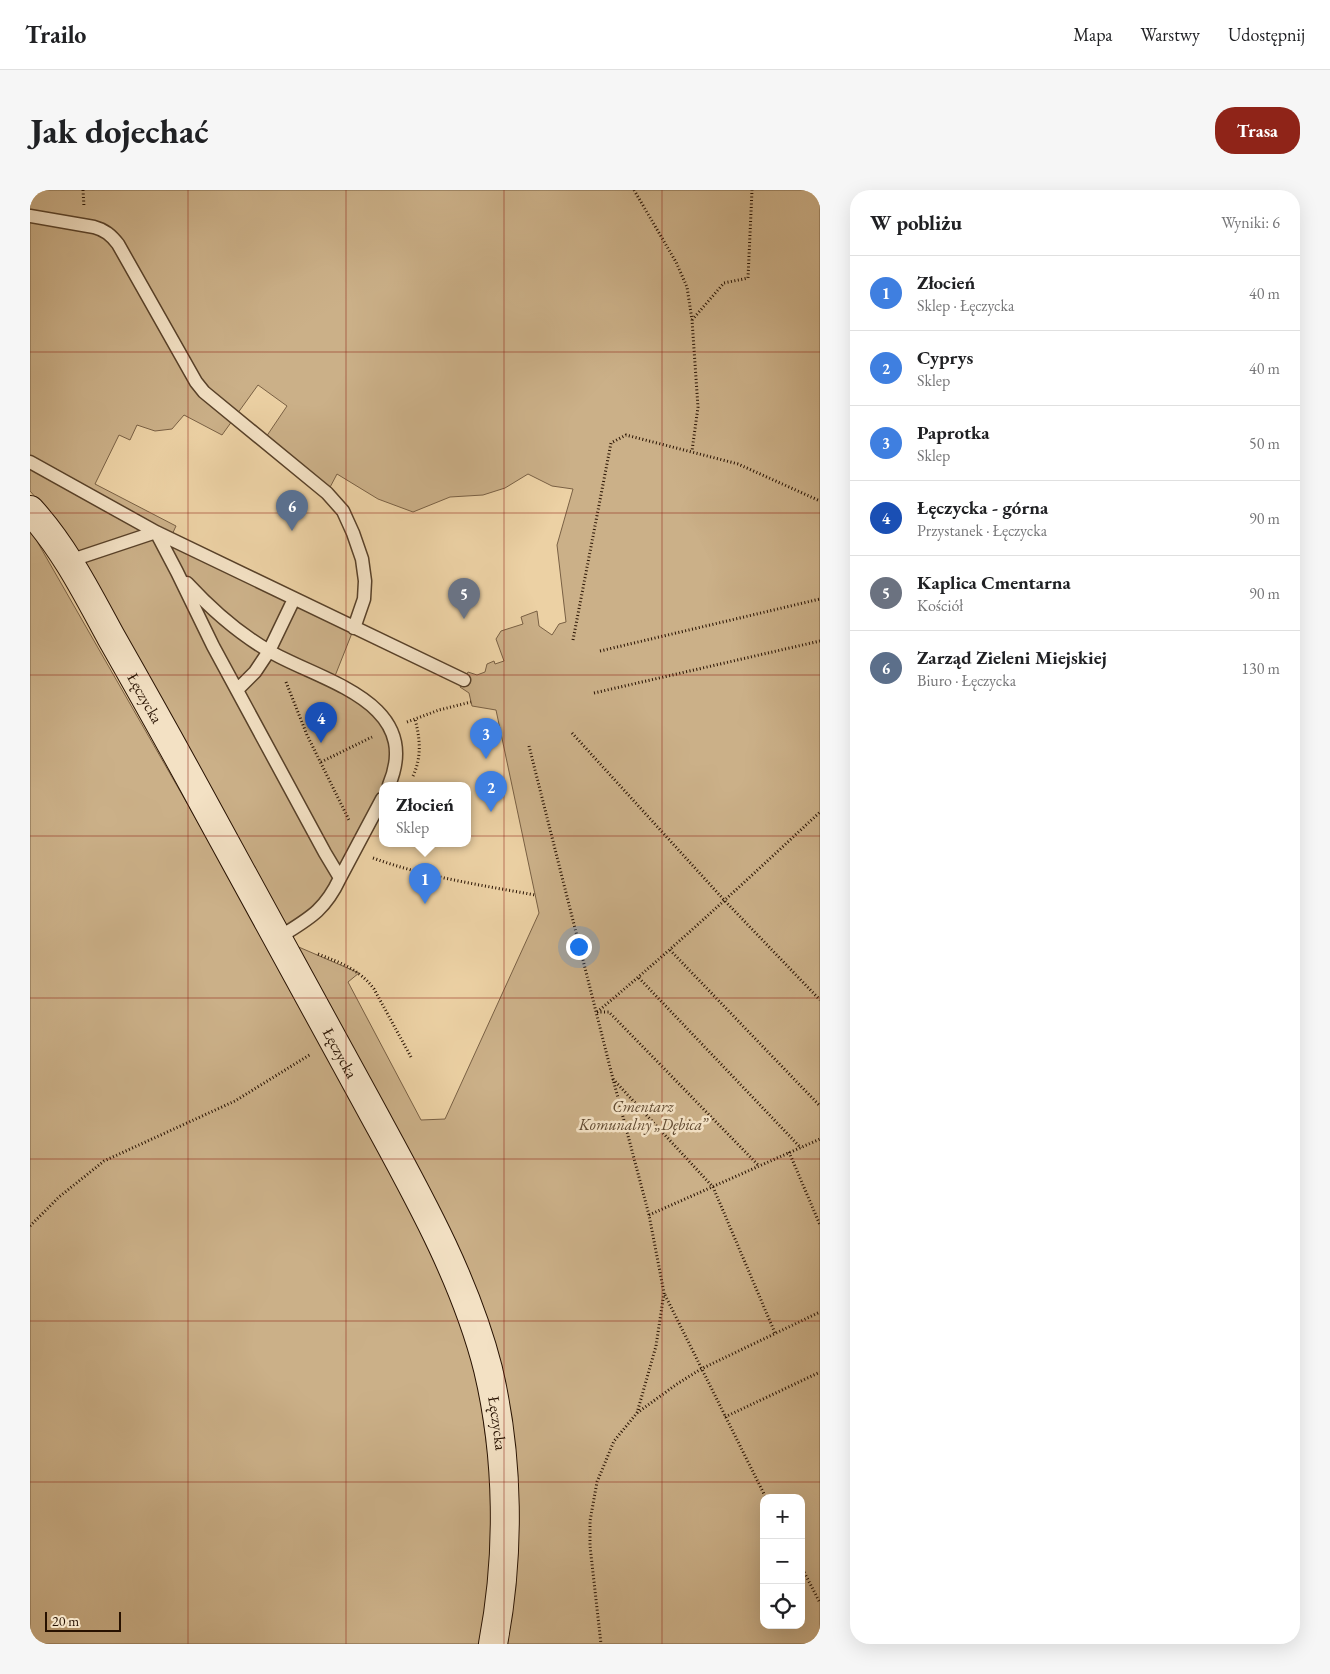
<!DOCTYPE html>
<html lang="pl">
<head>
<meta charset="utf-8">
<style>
	body { margin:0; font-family:"EB Garamond",serif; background:#f6f6f6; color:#202124 }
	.controls { position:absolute; right:15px; bottom:15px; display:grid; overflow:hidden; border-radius:10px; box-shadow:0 5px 20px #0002 }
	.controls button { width:45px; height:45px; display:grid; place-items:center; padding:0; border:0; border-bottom:1px solid #e0e0e0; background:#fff; color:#202124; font:25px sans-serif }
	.scale { position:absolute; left:15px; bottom:12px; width:76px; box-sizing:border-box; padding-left:5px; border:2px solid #271100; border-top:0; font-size:14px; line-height:18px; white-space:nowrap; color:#271100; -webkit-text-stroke:4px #f3e1c4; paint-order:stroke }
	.you { position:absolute; left:548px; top:756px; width:18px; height:18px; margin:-12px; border:4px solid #fff; border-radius:50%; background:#1a73e8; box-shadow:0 0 0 8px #1a73e833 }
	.badge { display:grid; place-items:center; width:32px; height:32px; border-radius:50%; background:#8f2418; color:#fff; font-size:16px; font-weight:700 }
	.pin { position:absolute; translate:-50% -41px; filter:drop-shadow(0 1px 2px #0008) }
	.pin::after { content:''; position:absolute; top:26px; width:18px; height:15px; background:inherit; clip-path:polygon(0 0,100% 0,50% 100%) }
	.popup { position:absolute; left:349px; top:592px; width:92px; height:65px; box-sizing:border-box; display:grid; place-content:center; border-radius:10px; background:#fff; filter:drop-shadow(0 1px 4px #0005); font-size:16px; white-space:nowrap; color:#757577 }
	.popup b { font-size:19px; color:#202124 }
	.popup::after { content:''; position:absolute; left:50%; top:100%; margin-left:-10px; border:10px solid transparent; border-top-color:#fff }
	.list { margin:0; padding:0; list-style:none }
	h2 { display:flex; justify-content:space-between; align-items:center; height:65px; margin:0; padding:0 20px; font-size:21px }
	h2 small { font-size:16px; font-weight:400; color:#757577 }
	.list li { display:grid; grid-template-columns:32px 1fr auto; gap:15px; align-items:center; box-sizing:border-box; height:75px; padding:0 20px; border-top:1px solid #e0e0e0 }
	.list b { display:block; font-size:19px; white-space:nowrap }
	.list p { margin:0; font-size:16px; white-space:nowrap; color:#757577 }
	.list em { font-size:16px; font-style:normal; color:#757577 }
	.icon { flex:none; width:28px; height:28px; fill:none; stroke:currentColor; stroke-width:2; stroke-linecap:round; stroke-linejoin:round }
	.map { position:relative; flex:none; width:790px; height:1454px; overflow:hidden; border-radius:20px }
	header { display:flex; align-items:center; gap:30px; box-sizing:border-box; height:70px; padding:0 25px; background:#fff; border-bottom:1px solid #e0e0e0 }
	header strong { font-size:24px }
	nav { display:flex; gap:28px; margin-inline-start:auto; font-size:18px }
	.intro { display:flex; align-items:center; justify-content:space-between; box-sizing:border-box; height:120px; padding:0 30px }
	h1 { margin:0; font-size:35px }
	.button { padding:12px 22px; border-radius:20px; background:#8f2418; color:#fff; font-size:18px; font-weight:700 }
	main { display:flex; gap:30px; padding:0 30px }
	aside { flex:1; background:#fff; border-radius:20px; box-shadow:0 5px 20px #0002 }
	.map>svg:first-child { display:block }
</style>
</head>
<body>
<header>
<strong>Trailo</strong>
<nav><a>Mapa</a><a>Warstwy</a><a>Udostępnij</a></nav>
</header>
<div class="intro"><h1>Jak dojechać</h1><a class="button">Trasa</a></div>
<main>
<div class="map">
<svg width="790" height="1454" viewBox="0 0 790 1454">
	<rect width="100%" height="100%" fill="#ecd1a4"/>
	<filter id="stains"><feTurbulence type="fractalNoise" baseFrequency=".004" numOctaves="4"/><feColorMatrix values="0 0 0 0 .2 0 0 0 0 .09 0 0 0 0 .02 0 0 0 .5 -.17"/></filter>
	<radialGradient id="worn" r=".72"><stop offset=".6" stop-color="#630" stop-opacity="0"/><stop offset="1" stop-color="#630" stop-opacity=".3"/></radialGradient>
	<!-- green -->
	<path fill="#cbb088" stroke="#796044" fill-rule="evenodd" d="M0 0H790V1454H476L484 1408 486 1369 479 1227 264 755 329 783 318 792 391 930 415 929 509 723 466 520 442 516 439 503 430 497 438 482 447 485 455 482 457 474 464 471 465 474 474 471 466 449 471 441 493 434 491 427 507 421 509 436 522 445 529 434 536 432 527 355 543 299 522 296 498 284 475 298 453 305 420 307 383 322 348 309 307 284 297 303 234 250 257 216 228 195 192 245 154 225 142 239 125 241 107 235 100 250 89 245 65 294 146 336 140 349 324 438 303 491 360 538 359 595H352V609L303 704 256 743 14 317 0 301ZM734 1308H771V1435H734Z
		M0 339 237 753 398 1054 433 1138 447 1184 460 1279 462 1326 461 1373 451 1454H0Z"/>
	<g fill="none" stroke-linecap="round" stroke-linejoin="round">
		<defs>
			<path id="lane" d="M0 26 64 37C75 40 81 45 88 54L166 192 174 202 297 303 313 321 323 343 332 369 335 391 334 409 324 438
				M0 272 126 342 147 382 183 456 295 663 310 688C294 722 278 729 248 748
				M39 371 126 342 434 490
				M157 393C181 419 208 443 239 461 290 491 394 511 359 595
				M207 500 225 482 239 461 264 409
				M310 688 352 609"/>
			<g id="secondary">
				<path id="s1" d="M0 320C34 357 57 403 81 447 114 505 147 564 179 623 232 718 284 814 336 910 382 995 434 1084 458 1179 479 1267 480 1365 463 1454"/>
			</g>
		</defs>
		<!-- lane casing -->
		<use href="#lane" stroke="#584129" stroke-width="15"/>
		<!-- secondary casing -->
		<use href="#secondary" stroke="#271100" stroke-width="30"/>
		<!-- path -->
		<path stroke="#271100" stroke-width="3" stroke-dasharray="1 2.5" stroke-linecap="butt" d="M53 0 54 17
			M604 0 646 72 657 97 662 130 668 217 662 261
			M662 130 694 93 718 88 722 0
			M543 450 581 253 596 245 708 274 790 311
			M570 461 790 409
			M256 492 277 545 319 630
			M564 503 790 451
			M377 532 409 520 441 512
			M542 543 695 711 790 810
			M499 556 583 889 619 1025 634 1103 626 1156 607 1223 584 1251 567 1292 560 1331V1356L571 1454
			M291 572 342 547
			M383 586C392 567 390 548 385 529
			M343 668C395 687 451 695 505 705
			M640 760 790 916
			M288 764C311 773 329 779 344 799L381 867
			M609 788 771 958
			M567 822C644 758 717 690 790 622
			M567 822H579L729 976
			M583 889 683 997 745 1143
			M759 962 790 1035
			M619 1025 790 949
			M0 1036 29 1007 74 971 205 911 281 864
			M635 1105 736 1308
			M607 1223 647 1194 671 1179 790 1122
			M695 1227 790 1182
			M771 1376 790 1413"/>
		<!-- lane -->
		<use href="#lane" stroke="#f3e1c4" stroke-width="12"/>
		<!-- secondary -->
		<use href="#secondary" stroke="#f3e1c4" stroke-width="28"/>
	</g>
	<!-- grid -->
	<path fill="none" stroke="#8f2418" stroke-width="1" stroke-opacity="0.55" d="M158 0V1454M316 0V1454M474 0V1454M632 0V1454M0 162H790M0 323H790M0 485H790M0 646H790M0 808H790M0 969H790M0 1131H790M0 1292H790"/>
	<g text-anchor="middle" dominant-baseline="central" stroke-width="5" stroke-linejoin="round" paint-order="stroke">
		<!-- street labels -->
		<g font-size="16" fill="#271100" stroke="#f3e1c4">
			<text stroke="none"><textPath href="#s1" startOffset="221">Łęczycka</textPath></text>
			<text stroke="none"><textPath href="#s1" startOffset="626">Łęczycka</textPath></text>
			<text stroke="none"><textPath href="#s1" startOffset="1031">Łęczycka</textPath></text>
		</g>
		<!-- park labels -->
		<g font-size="16" font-style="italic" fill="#604930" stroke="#f3e1c4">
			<text x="613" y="916">Cmentarz<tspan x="613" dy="18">Komunalny „Dębica”</tspan></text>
		</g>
	</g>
	<rect width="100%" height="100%" filter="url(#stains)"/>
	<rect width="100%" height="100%" fill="url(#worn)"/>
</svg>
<div class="controls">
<button>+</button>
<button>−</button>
<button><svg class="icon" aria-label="locate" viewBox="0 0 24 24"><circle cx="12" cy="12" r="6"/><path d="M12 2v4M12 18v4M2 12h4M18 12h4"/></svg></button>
</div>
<div class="scale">20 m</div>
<div class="you"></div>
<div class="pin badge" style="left:395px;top:714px;background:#3f7fe0">1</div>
<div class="popup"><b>Złocień</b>Sklep</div>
<div class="pin badge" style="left:461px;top:622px;background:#3f7fe0">2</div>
<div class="pin badge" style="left:456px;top:569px;background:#3f7fe0">3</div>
<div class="pin badge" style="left:291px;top:553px;background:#1a4fb4">4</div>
<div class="pin badge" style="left:434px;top:429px;background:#6b7280">5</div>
<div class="pin badge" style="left:262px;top:341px;background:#5c6f8a">6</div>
</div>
<aside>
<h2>W pobliżu<small>Wyniki: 6</small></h2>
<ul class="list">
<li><span class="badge" style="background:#3f7fe0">1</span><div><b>Złocień</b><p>Sklep · Łęczycka</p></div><em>40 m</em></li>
<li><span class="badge" style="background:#3f7fe0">2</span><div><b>Cyprys</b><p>Sklep</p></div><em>40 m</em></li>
<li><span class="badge" style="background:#3f7fe0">3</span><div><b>Paprotka</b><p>Sklep</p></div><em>50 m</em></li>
<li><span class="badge" style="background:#1a4fb4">4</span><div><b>Łęczycka - górna</b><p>Przystanek · Łęczycka</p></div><em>90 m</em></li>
<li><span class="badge" style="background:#6b7280">5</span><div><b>Kaplica Cmentarna</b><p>Kościół</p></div><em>90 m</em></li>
<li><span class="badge" style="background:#5c6f8a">6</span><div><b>Zarząd Zieleni Miejskiej</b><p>Biuro · Łęczycka</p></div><em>130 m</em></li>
</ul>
</aside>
</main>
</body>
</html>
